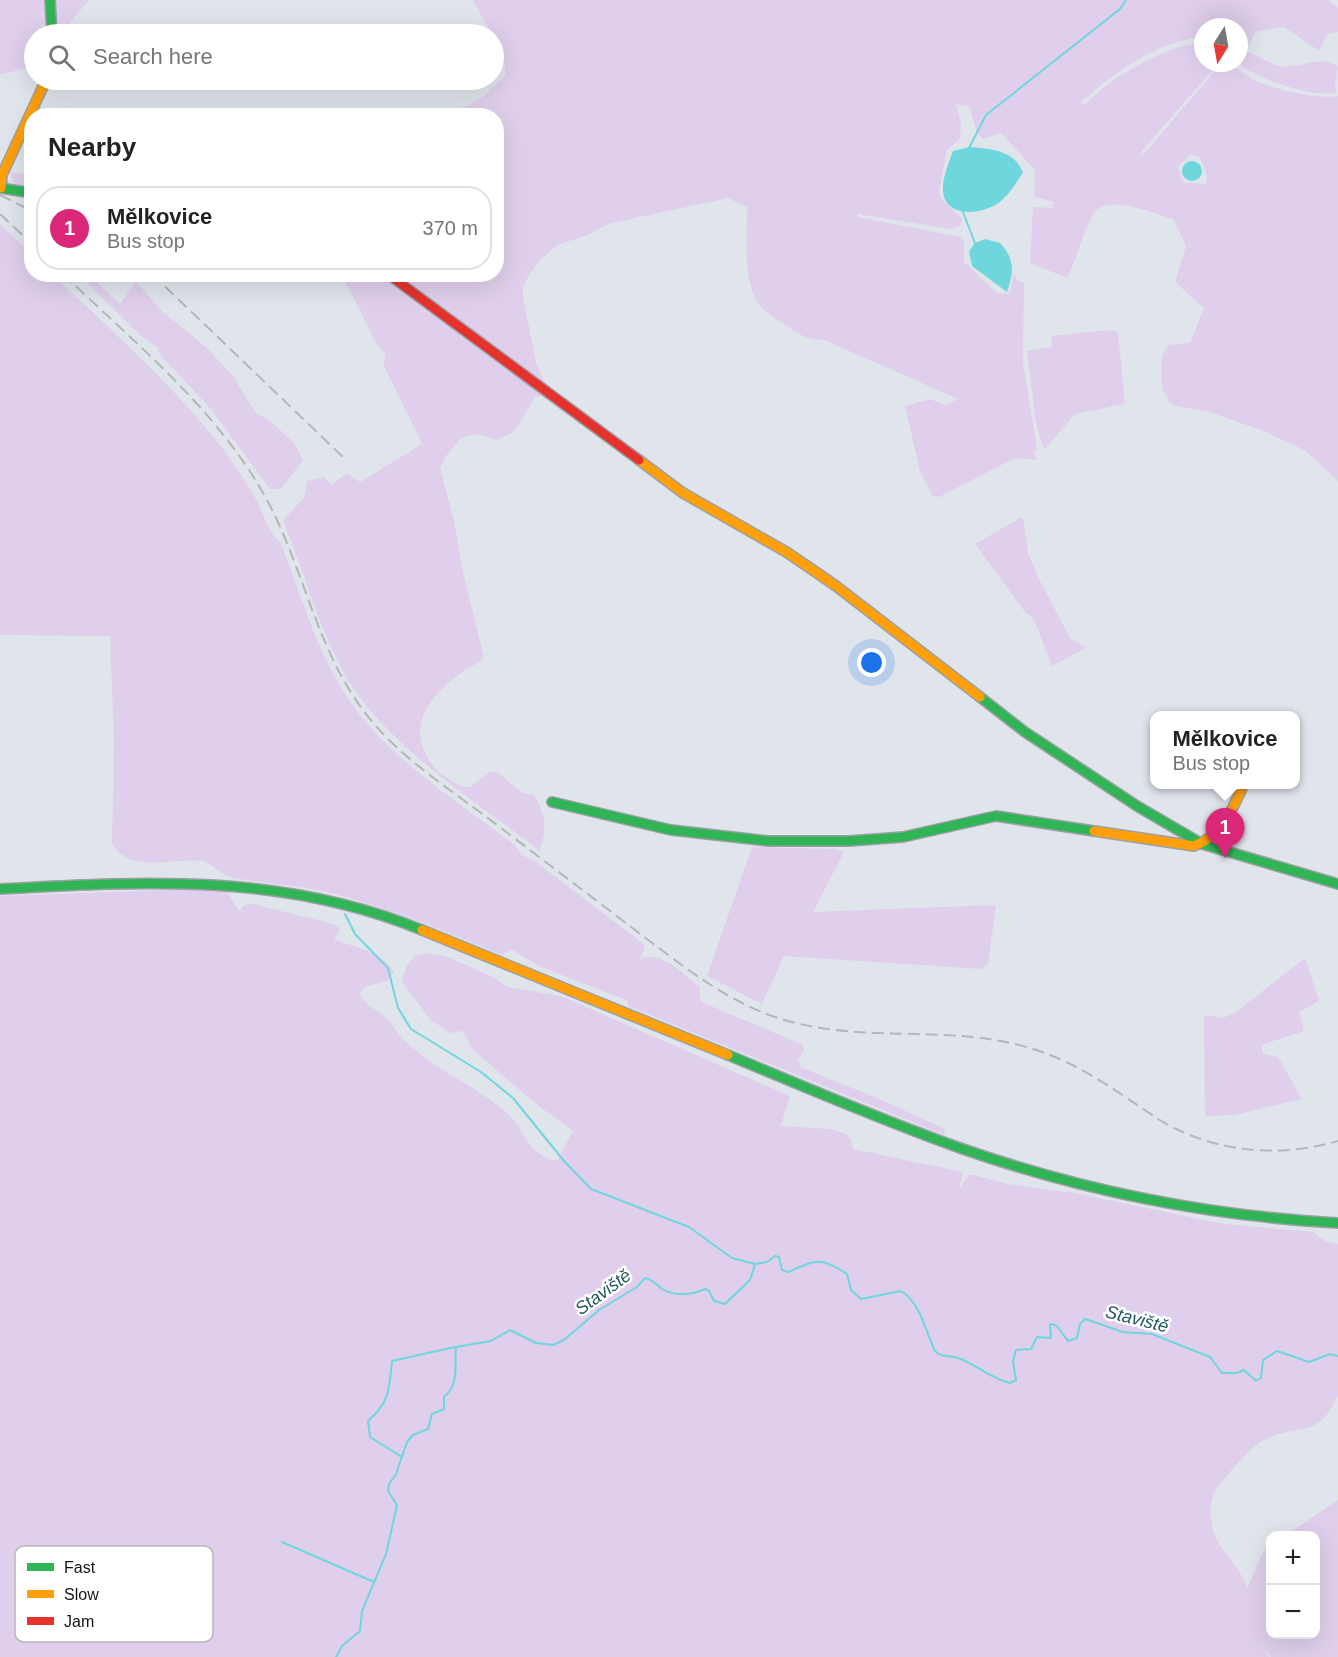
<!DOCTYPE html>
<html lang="en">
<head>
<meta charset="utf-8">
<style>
	body { margin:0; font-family:Helvetica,sans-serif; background:#f2f2f2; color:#222 }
	.controls { position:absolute; right:18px; bottom:18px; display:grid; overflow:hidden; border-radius:12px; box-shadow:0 6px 24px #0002 }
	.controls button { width:54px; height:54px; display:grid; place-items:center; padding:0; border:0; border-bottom:2px solid #e0e0e0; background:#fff; color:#222; font:30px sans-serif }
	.compass { position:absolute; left:1194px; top:18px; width:54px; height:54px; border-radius:50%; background:#fff; box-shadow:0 6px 24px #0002; rotate:191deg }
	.you { position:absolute; left:872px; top:663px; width:21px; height:21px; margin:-15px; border:4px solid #fff; border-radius:50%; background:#1a73e8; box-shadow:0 0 0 9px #1a73e833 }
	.badge { display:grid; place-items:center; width:39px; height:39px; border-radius:50%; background:#db2777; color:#fff; font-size:20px; font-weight:700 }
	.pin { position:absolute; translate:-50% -50px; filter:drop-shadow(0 2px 3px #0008) }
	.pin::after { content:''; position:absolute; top:32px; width:21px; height:18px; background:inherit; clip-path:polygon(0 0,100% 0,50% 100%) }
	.popup { position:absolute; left:1150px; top:711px; width:150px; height:78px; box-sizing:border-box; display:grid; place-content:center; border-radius:12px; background:#fff; filter:drop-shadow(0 2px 4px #0005); font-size:20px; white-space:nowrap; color:#767676 }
	.popup b { font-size:22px; color:#222 }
	.popup::after { content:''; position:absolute; left:50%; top:100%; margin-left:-12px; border:12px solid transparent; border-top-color:#fff }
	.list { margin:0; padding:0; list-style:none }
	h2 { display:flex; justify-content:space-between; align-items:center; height:78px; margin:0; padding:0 24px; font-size:26px }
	h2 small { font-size:20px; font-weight:400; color:#767676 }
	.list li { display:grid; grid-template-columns:39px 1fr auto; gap:18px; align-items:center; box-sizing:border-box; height:84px; margin:0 12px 12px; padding:0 12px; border:2px solid #e0e0e0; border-radius:24px }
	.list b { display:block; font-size:22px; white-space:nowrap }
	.list p { margin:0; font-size:20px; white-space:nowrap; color:#767676 }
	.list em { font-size:20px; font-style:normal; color:#767676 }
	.icon { flex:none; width:33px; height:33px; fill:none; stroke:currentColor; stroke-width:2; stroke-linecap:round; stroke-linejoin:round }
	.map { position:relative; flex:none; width:1338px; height:1657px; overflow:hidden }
	.search { position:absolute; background:#fff; box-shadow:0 6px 24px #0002; left:24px; top:24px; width:480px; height:66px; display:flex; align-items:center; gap:15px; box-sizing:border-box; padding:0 21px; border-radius:33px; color:#767676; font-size:22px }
	.panel { position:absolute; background:#fff; box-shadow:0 6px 24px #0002; left:24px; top:108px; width:480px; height:174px; border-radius:24px }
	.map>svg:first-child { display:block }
</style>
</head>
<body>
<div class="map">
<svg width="1338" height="1657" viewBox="0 0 1338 1657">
	<rect width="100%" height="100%" fill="#e0e5ec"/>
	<!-- green -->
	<path fill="#dfcfec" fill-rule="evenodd" d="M0 0H89L72 20 66 34H34V66L0 75Z
		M473 0H1328L1338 8V32L1327 34 1319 51 1284 27 1255 32 1251 42 1239 48V27H1203V37C1156 41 1114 73 1080 103L1085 105C1107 79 1168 44 1202 43L1203 63H1219L1141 152V157L1222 63C1234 63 1247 77 1259 82 1281 91 1315 99 1338 96V481L1306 451 1266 432 1210 412 1176 406 1169 402 1163 390 1161 375 1162 356 1168 345 1190 343 1204 308 1175 282 1186 246 1174 220C1156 214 1107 193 1094 213 1082 232 1078 258 1067 278L1030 263 1033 207 1053 208 1054 202 1034 197 1035 170 1001 133 983 139 976 130 969 106 956 104 961 124 960 139 947 150 939 192 943 201 962 218 960 226 951 229 858 214V217L960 237 964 242V262L997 293 1009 294 1014 274 1018 281 1024 282 1023 362 1037 449 1033 453 1037 460 1015 458 939 497 932 496 920 472 905 406 930 399 945 405 958 399 822 339C810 342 798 333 788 327 781 322 772 317 765 311 740 287 748 238 747 207L728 198 608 224 588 235 557 245 540 260 530 274 523 287V298L537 366 545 384 400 275 496 274V116L454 115 486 94 506 75 503 56ZM1190 155 1199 157C1203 164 1210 177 1205 184L1183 182 1178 167Z
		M1245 50C1257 55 1268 64 1281 66 1301 69 1321 54 1338 67L1335 83 1337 93C1315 98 1255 79 1238 63L1239 51Z
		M11 172 31 176V188L13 183Z
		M0 224 31 254 32 274 53 275C107 326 164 377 212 435 229 456 245 479 258 503 265 518 268 532 280 542 300 590 313 641 340 686 380 754 453 798 515 845L521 855 532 859 636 938 645 946 640 959C663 950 682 974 700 987V1000L704 1003 803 1045 804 1050 797 1061 800 1062V1067L877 1098 945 1129 944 1135 628 1006V1001L539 966 511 949 502 955C447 932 392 909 334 894 300 885 264 884 230 877 220 874 212 863 202 861 175 857 129 875 112 843L114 743 110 636 0 635Z
		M79 275H89L120 304 136 282 163 312 207 348 233 376 255 412 273 423 295 444 303 460 281 489H270L210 408 160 355 158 348 141 336Z
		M340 275H379L544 396 535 397 517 427 510 434 497 440 477 434 461 438 446 456 440 468 454 520 463 572 484 657C478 664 473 665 465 670 431 694 402 727 434 767 440 775 460 788 470 787L490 772H497L523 793 534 795C546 816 547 827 540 851 477 802 391 749 349 681 319 632 305 573 283 520L304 498 307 481 324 477 331 485 347 473 360 482 422 444 384 366 385 352C371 345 355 291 340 275Z
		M1110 330 1118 332 1125 404 1075 414 1046 448 1043 447 1036 423 1027 351 1052 347 1051 336Z
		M1020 518H1023L1028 553 1039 579 1070 638 1086 648 1052 666 1034 619 1025 612 975 544Z
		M752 847 834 849 844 852 813 912 996 905 988 964 981 969 784 956 762 1004 707 976Z
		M200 889 226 890 239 911 244 905 253 904 334 924 340 929 334 940C356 947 381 951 394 972L387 981 366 986 359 994C367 1007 380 1011 390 1021 394 1026 396 1032 400 1036 430 1068 474 1084 506 1112 529 1132 522 1152 557 1161L573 1131 536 1104 473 1050 463 1031 450 1033 430 1019 402 982 406 967 415 956 429 953 446 956 495 978 507 987 561 996 790 1096 780 1129 782 1126 830 1129 844 1133 851 1139 853 1149 963 1172 959 1190 969 1175H974L1007 1184 1074 1193 1224 1224 1313 1232 1325 1241 1338 1244V1396C1317 1441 1299 1422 1264 1440 1251 1446 1222 1480 1214 1493 1209 1503 1210 1519 1213 1530 1219 1552 1241 1565 1247 1589L1263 1552 1270 1547V1634H1316V1536L1286 1535 1338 1500V1657H1271L1256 1640 1269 1657H0V896Z
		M1305 958 1319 1001 1299 1012 1304 1031 1261 1045 1263 1054 1278 1057 1302 1099 1234 1115 1205 1116 1204 1015 1223 1018 1236 1012Z"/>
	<!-- water -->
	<path fill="#6fd6dd" d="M970 147C991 149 1015 150 1023 173 1017 181 1011 192 1003 199 989 214 945 221 943 191 942 178 949 163 953 151Z
		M1182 171a10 10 0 1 1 20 0a10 10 0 1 1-20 0Z
		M985 239 1000 243C1015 259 1014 272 1007 292L972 266 969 251 975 243Z"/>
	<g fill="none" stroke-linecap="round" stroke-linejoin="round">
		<!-- stream -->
		<path stroke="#6fd6dd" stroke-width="2" d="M969 148 986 115 1120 9 1126 0
			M963 212 975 243
			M345 914 355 934 388 968 398 1008 411 1029 481 1072 513 1098 564 1161 591 1189 689 1227 732 1258 755 1264
			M402 1457 370 1437 368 1421C390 1402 389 1389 392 1361L455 1347
			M282 1542 374 1582
			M336 1657 342 1646 360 1631 362 1611 386 1554 397 1505 388 1491 389 1484 396 1474 407 1442 413 1435 428 1429 432 1414 444 1409V1397C460 1384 454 1365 456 1347L491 1341 510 1330 536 1343 554 1345 565 1339 599 1310 637 1287 645 1278C654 1280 655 1284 662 1289 675 1297 692 1295 705 1289L709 1291 714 1301 725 1304 750 1280 755 1264 767 1262 775 1256 779 1257 782 1270 788 1272C816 1260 820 1256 847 1274L851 1290 861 1299 901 1291C920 1302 926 1332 935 1351 942 1358 949 1355 958 1358 976 1364 991 1379 1010 1383L1016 1380 1013 1362 1016 1350 1031 1349 1037 1337 1051 1338 1050 1325 1052 1324 1057 1326 1068 1341 1077 1338 1080 1324 1085 1319 1123 1332 1152 1334 1210 1357 1222 1373H1237L1244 1370 1256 1381 1261 1378 1263 1360 1277 1351 1309 1362 1330 1354 1338 1356"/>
		<defs>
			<path id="fast" d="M50 0 52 34
				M0 188 32 193
				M980 697 1025 732 1137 806 1202 844 1338 884
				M552 802 671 830 768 841H849L903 837 996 816 1094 831
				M0 889C147 881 283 873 422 930
				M728 1055C805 1087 881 1120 960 1148 1083 1191 1208 1216 1338 1223"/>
			<path id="slow" d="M1 188 2 175 46 80
				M639 460 683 493 788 553 836 586 980 697
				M1094 831 1194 846C1223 835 1232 810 1244 784
				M422 930 728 1055"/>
			<path id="jam" d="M388 274 639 460"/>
		</defs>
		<!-- fast casing -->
		<use href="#fast" stroke="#9ca0a6" stroke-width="12"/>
		<!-- slow casing -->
		<use href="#slow" stroke="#9ca0a6" stroke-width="12"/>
		<!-- jam casing -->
		<use href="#jam" stroke="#9ca0a6" stroke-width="12"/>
		<!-- fast -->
		<use href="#fast" stroke="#30b455" stroke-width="9"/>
		<!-- slow -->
		<use href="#slow" stroke="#ff9f0a" stroke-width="9"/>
		<!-- jam -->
		<use href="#jam" stroke="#e5322d" stroke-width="9"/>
		<!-- rail -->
		<path stroke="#b5b6b8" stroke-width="2" stroke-dasharray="12 6" stroke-linecap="butt" d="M0 195 32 211
			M0 214 32 244
			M63 274C136 344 218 410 267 500 304 569 316 647 363 710 398 758 455 792 501 828 547 863 593 898 639 933 679 963 717 994 764 1013 853 1048 945 1021 1033 1049 1079 1063 1116 1091 1155 1117 1209 1152 1277 1159 1338 1141
			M152 274 345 459"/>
	</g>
	<g text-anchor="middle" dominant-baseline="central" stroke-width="5" stroke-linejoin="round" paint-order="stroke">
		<!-- water labels -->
		<g font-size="18" font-style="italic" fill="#1d585b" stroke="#fff">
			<text transform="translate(603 1292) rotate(-36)">Staviště</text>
			<text transform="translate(1137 1319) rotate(14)">Staviště</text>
		</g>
	</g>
	<!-- legend -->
	<rect x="15" y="1546" width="198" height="96" rx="9" fill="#fff" stroke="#b8b8ba" stroke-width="1.5"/>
	<rect x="27" y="1563" width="27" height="8" fill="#30b455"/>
	<rect x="27" y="1590" width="27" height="8" fill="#ff9f0a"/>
	<rect x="27" y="1617" width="27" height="8" fill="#e5322d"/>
	<g font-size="16" fill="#111418">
		<text x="64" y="1573">Fast</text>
		<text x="64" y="1600">Slow</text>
		<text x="64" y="1627">Jam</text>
	</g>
</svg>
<div class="controls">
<button>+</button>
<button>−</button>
</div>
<svg class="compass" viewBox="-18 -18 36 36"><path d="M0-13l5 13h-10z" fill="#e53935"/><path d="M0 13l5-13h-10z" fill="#767676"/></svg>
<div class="you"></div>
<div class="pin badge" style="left:1225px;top:858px">1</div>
<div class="popup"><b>Mělkovice</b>Bus stop</div>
<div class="search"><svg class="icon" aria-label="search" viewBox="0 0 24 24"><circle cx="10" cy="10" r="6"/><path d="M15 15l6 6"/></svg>Search here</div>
<section class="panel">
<h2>Nearby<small></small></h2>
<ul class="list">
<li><span class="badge">1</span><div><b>Mělkovice</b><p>Bus stop</p></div><em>370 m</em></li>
</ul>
</section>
</div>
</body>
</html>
